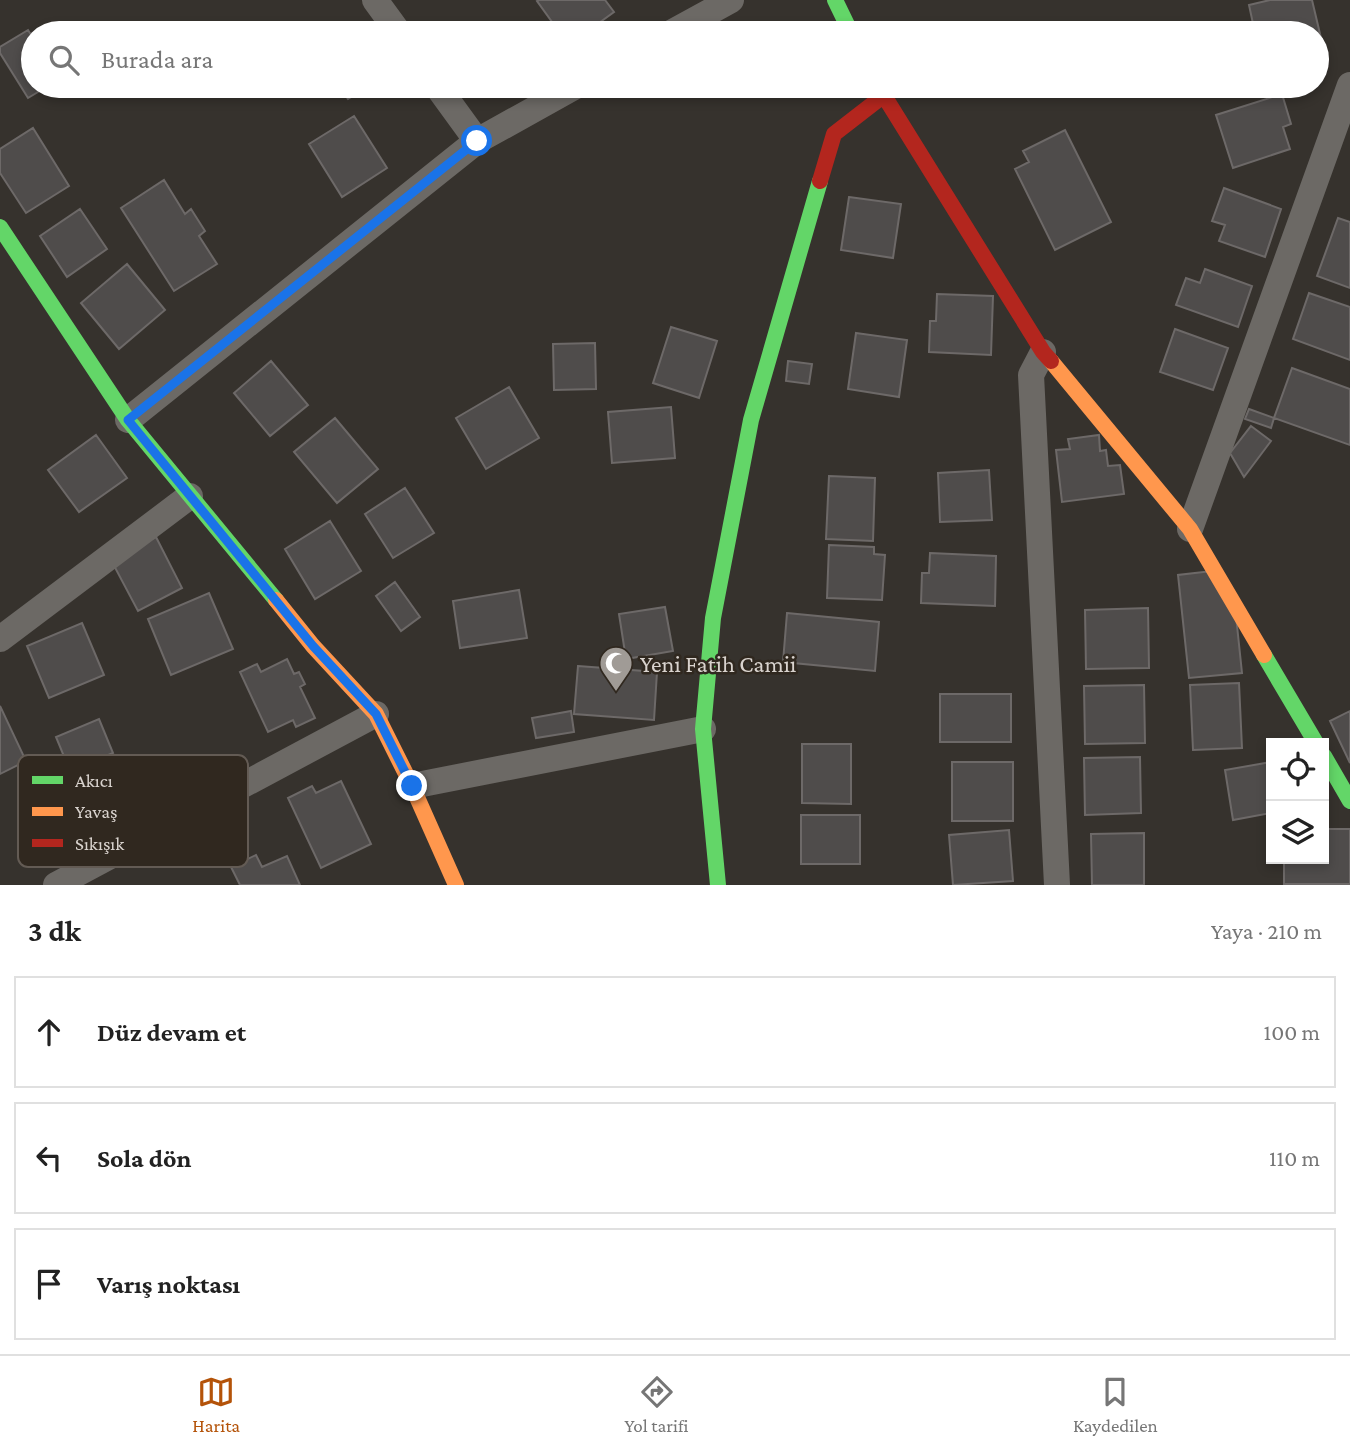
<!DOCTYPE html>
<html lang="tr">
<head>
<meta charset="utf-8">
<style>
	body { margin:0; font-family:"Crimson Pro",serif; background:#f2f2f2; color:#222 }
	.controls { position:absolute; right:21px; bottom:21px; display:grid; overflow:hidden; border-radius:0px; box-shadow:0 4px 10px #0003 }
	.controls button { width:63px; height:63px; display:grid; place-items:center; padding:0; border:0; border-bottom:2px solid #e0e0e0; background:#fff; color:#222; font:35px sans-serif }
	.stop { position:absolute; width:21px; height:21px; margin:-16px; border:5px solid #1a73e8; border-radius:50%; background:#fff }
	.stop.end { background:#1a73e8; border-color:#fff; box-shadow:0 2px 7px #0008 }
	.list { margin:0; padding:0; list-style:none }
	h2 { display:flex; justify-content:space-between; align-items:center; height:91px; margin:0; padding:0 28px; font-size:30px }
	h2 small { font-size:23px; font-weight:400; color:#767676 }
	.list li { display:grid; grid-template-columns:46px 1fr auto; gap:21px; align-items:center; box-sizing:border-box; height:112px; margin:0 14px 14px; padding:0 14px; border:2px solid #e0e0e0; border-radius:0px }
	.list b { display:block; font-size:26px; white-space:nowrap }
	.list em { font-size:23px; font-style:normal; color:#767676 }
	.icon { flex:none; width:38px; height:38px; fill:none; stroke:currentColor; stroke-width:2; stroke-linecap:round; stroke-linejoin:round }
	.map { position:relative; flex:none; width:1350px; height:885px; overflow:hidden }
	.search { position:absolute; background:#fff; box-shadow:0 4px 10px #0003; left:21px; right:21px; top:21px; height:77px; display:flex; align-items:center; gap:18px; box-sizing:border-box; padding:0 24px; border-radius:38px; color:#767676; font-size:26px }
	.sheet { height:469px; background:#fff }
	nav { display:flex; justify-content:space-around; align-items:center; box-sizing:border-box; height:98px; border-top:2px solid #e0e0e0; background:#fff; font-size:19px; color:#767676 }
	nav a { display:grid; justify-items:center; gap:4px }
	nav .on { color:#b45309 }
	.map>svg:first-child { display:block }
</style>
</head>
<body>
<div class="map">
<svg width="1350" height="885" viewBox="0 0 1350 885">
	<rect width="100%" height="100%" fill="#36322d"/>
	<!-- building -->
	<path fill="#4f4c4b" stroke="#6d6968" stroke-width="2" d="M539 0H605L614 12 585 33H560L537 1Z
		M1270 0H1312L1321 38 1317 39V33H1255L1249 5Z
		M371 26 376 33H359Z
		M28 30 33 38V86H48L28 98 0 53V47Z
		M339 86H369L348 99Z
		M1282 94 1291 124 1283 127 1290 149 1233 168 1216 115Z
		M354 116 387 168 342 197 309 144Z
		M33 128 69 186 26 213 0 173V149Z
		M1065 130 1111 222 1055 250 1015 169 1029 162 1023 151Z
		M164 180 185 214 191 209 205 231 199 236 217 264 174 291 121 208Z
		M1224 188 1281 209 1265 257 1219 241 1225 225 1212 221Z
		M849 197 901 204 893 258 841 250Z
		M80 209 107 249 67 277 40 236Z
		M1338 218 1350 222V288L1317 276Z
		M127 264 165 310 119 349 81 303Z
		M1205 269 1252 286 1238 327 1176 305 1186 278 1200 283Z
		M1309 293 1350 307V360L1293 339Z
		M937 294 993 296 991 355 929 352 930 321H936Z
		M671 327 717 341 699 398 653 383Z
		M1175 329 1228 348 1213 390 1160 372Z
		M856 333 907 340 899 397 848 389Z
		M595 343 596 389 554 390 553 344Z
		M271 361 308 405 270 436 234 393Z
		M788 361 812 364 809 384 786 381Z
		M1292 368 1350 389V445L1274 418Z
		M509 387 539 438 486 469 456 418Z
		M671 407 675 458 612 463 608 412Z
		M1249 409 1274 418 1271 428 1245 419Z
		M335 418 378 469 337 503 294 452Z
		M1251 426 1271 441 1244 477 1230 453Z
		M96 435 127 478 79 512 48 470Z
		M1099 435 1100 451 1106 450 1108 466 1120 465 1124 494 1062 502 1056 450 1070 449 1068 439Z
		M989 470 992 520 940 522 938 473Z
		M829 476 875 478 873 541 826 539Z
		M405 488 434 533 393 558 365 514Z
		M330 521 361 571 315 599 285 549Z
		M156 537 182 588 138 611 111 560Z
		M829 545 874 547V554L885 555 882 600 827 598Z
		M930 553 996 556 995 606 921 603 922 573H929Z
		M1212 571 1236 616 1242 673 1189 678 1178 575Z
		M395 582 420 617 401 631 376 596Z
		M519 590 527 638 460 648 453 601Z
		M209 593 233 649 171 675 148 619Z
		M665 607 673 651 626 659 619 614Z
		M1148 608 1149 668 1086 669 1085 610Z
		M787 613 879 622 875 671 783 662Z
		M82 623 104 675 49 698 27 646Z
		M287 659 294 674 299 672 305 684 300 687 315 718 296 727 293 720 268 732 240 672 257 664 261 672Z
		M578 666 657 672 654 720 574 714Z
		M1239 683 1242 748 1193 750 1190 685Z
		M1144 685 1145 743 1085 744 1084 686Z
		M940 694H1011V742H940Z
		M0 706 26 761 0 774Z
		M571 711 574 732 536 738 532 718Z
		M1350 711V763L1330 721Z
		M99 719 113 753 70 771 56 737Z
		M802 744H851V804L802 803Z
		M1140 757 1141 813 1085 815 1084 758Z
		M952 762H1013V821H952Z
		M1271 762V813L1233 820 1225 770Z
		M341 781 371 844 321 868 288 798 312 786 316 793Z
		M801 815H860V864H801Z
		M1324 829H1350V884H1284V859H1324Z
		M1009 830 1013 881 953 885 949 835Z
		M1144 833V885H1092L1091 834Z
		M256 855 262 867 287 856 300 885H240L231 867Z"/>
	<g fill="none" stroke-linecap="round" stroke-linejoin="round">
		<!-- street -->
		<path stroke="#6c6965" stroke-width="26" d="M375 0 399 33
			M671 33 731 0
			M437 86 477 141
			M1043 352 1031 375 1057 885
			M128 420 477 141 576 86
			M1190 529 1350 85
			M0 639 190 496
			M412 786 703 729
			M56 885 376 714"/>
		<!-- fast -->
		<path stroke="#63d668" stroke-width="16" d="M835 0 851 33
			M0 227 128 420 276 600
			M1264 655 1316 743
			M1324 756 1350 801
			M718 885 703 729 713 618 751 420 820 181"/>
		<!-- slow -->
		<path stroke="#ff974d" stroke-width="16" d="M1051 361 1190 529 1264 655
			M276 600 313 646 376 714 412 786 456 885"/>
		<!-- jam -->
		<path stroke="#b3261e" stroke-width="16" d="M878 86 1043 352 1051 361
			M820 181 834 134 883 96"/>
	</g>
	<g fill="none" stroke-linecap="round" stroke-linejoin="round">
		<!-- route -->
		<path stroke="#1a73e8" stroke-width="9" d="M412 786 376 714 313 646 128 420 477 141"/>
	</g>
	<!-- icons -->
	<defs>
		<symbol id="mosque-pin" viewBox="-11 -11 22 30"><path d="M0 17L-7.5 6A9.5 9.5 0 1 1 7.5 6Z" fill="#a09b96" stroke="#30281f"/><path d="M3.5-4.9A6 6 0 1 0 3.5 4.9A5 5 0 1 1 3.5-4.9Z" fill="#fff"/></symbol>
	</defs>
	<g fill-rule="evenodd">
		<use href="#mosque-pin" x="597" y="644" width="38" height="52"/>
	</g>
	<g text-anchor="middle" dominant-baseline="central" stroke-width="5" stroke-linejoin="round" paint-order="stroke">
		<!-- poi labels -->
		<g font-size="24" fill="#d9d3ce" stroke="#30281f" text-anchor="start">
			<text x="640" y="663">Yeni Fatih Camii</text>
		</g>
	</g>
	<!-- legend -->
	<rect x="18" y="755" width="230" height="112" rx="10" fill="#30281f" stroke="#635b54" stroke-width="2"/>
	<rect x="32" y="776" width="31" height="8" fill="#63d668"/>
	<rect x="32" y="807" width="31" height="9" fill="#ff974d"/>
	<rect x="32" y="839" width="31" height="8" fill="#b3261e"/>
	<g font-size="19" fill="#d9d3ce">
		<text x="75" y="787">Akıcı</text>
		<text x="75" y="818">Yavaş</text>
		<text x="75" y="850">Sıkışık</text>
	</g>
</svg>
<div class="controls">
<button><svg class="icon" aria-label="locate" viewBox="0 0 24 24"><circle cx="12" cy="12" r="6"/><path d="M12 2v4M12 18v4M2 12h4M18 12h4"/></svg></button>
<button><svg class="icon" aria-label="layers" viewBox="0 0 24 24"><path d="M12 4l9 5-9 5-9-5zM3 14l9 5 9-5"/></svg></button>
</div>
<div class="stop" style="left:477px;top:141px"></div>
<div class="stop end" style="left:412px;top:786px"></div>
<div class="search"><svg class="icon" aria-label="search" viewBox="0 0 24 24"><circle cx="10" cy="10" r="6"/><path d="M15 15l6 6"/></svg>Burada ara</div>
</div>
<section class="sheet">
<h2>3 dk<small>Yaya · 210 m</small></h2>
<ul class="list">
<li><svg class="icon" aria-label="ahead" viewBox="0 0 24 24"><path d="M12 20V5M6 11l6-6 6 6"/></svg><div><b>Düz devam et</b></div><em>100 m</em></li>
<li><svg class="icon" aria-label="left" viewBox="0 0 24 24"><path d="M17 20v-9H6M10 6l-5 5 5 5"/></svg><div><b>Sola dön</b></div><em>110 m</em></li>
<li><svg class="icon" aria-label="arrive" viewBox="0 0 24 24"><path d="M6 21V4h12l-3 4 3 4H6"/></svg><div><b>Varış noktası</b></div></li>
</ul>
</section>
<nav>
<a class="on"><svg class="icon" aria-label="map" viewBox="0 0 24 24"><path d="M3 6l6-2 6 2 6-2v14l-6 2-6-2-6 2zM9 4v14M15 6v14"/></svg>Harita</a>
<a><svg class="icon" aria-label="directions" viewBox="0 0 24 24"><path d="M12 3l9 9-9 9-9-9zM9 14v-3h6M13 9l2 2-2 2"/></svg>Yol tarifi</a>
<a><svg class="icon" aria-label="saved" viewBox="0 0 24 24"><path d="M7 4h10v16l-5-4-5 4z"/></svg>Kaydedilen</a>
</nav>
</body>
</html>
